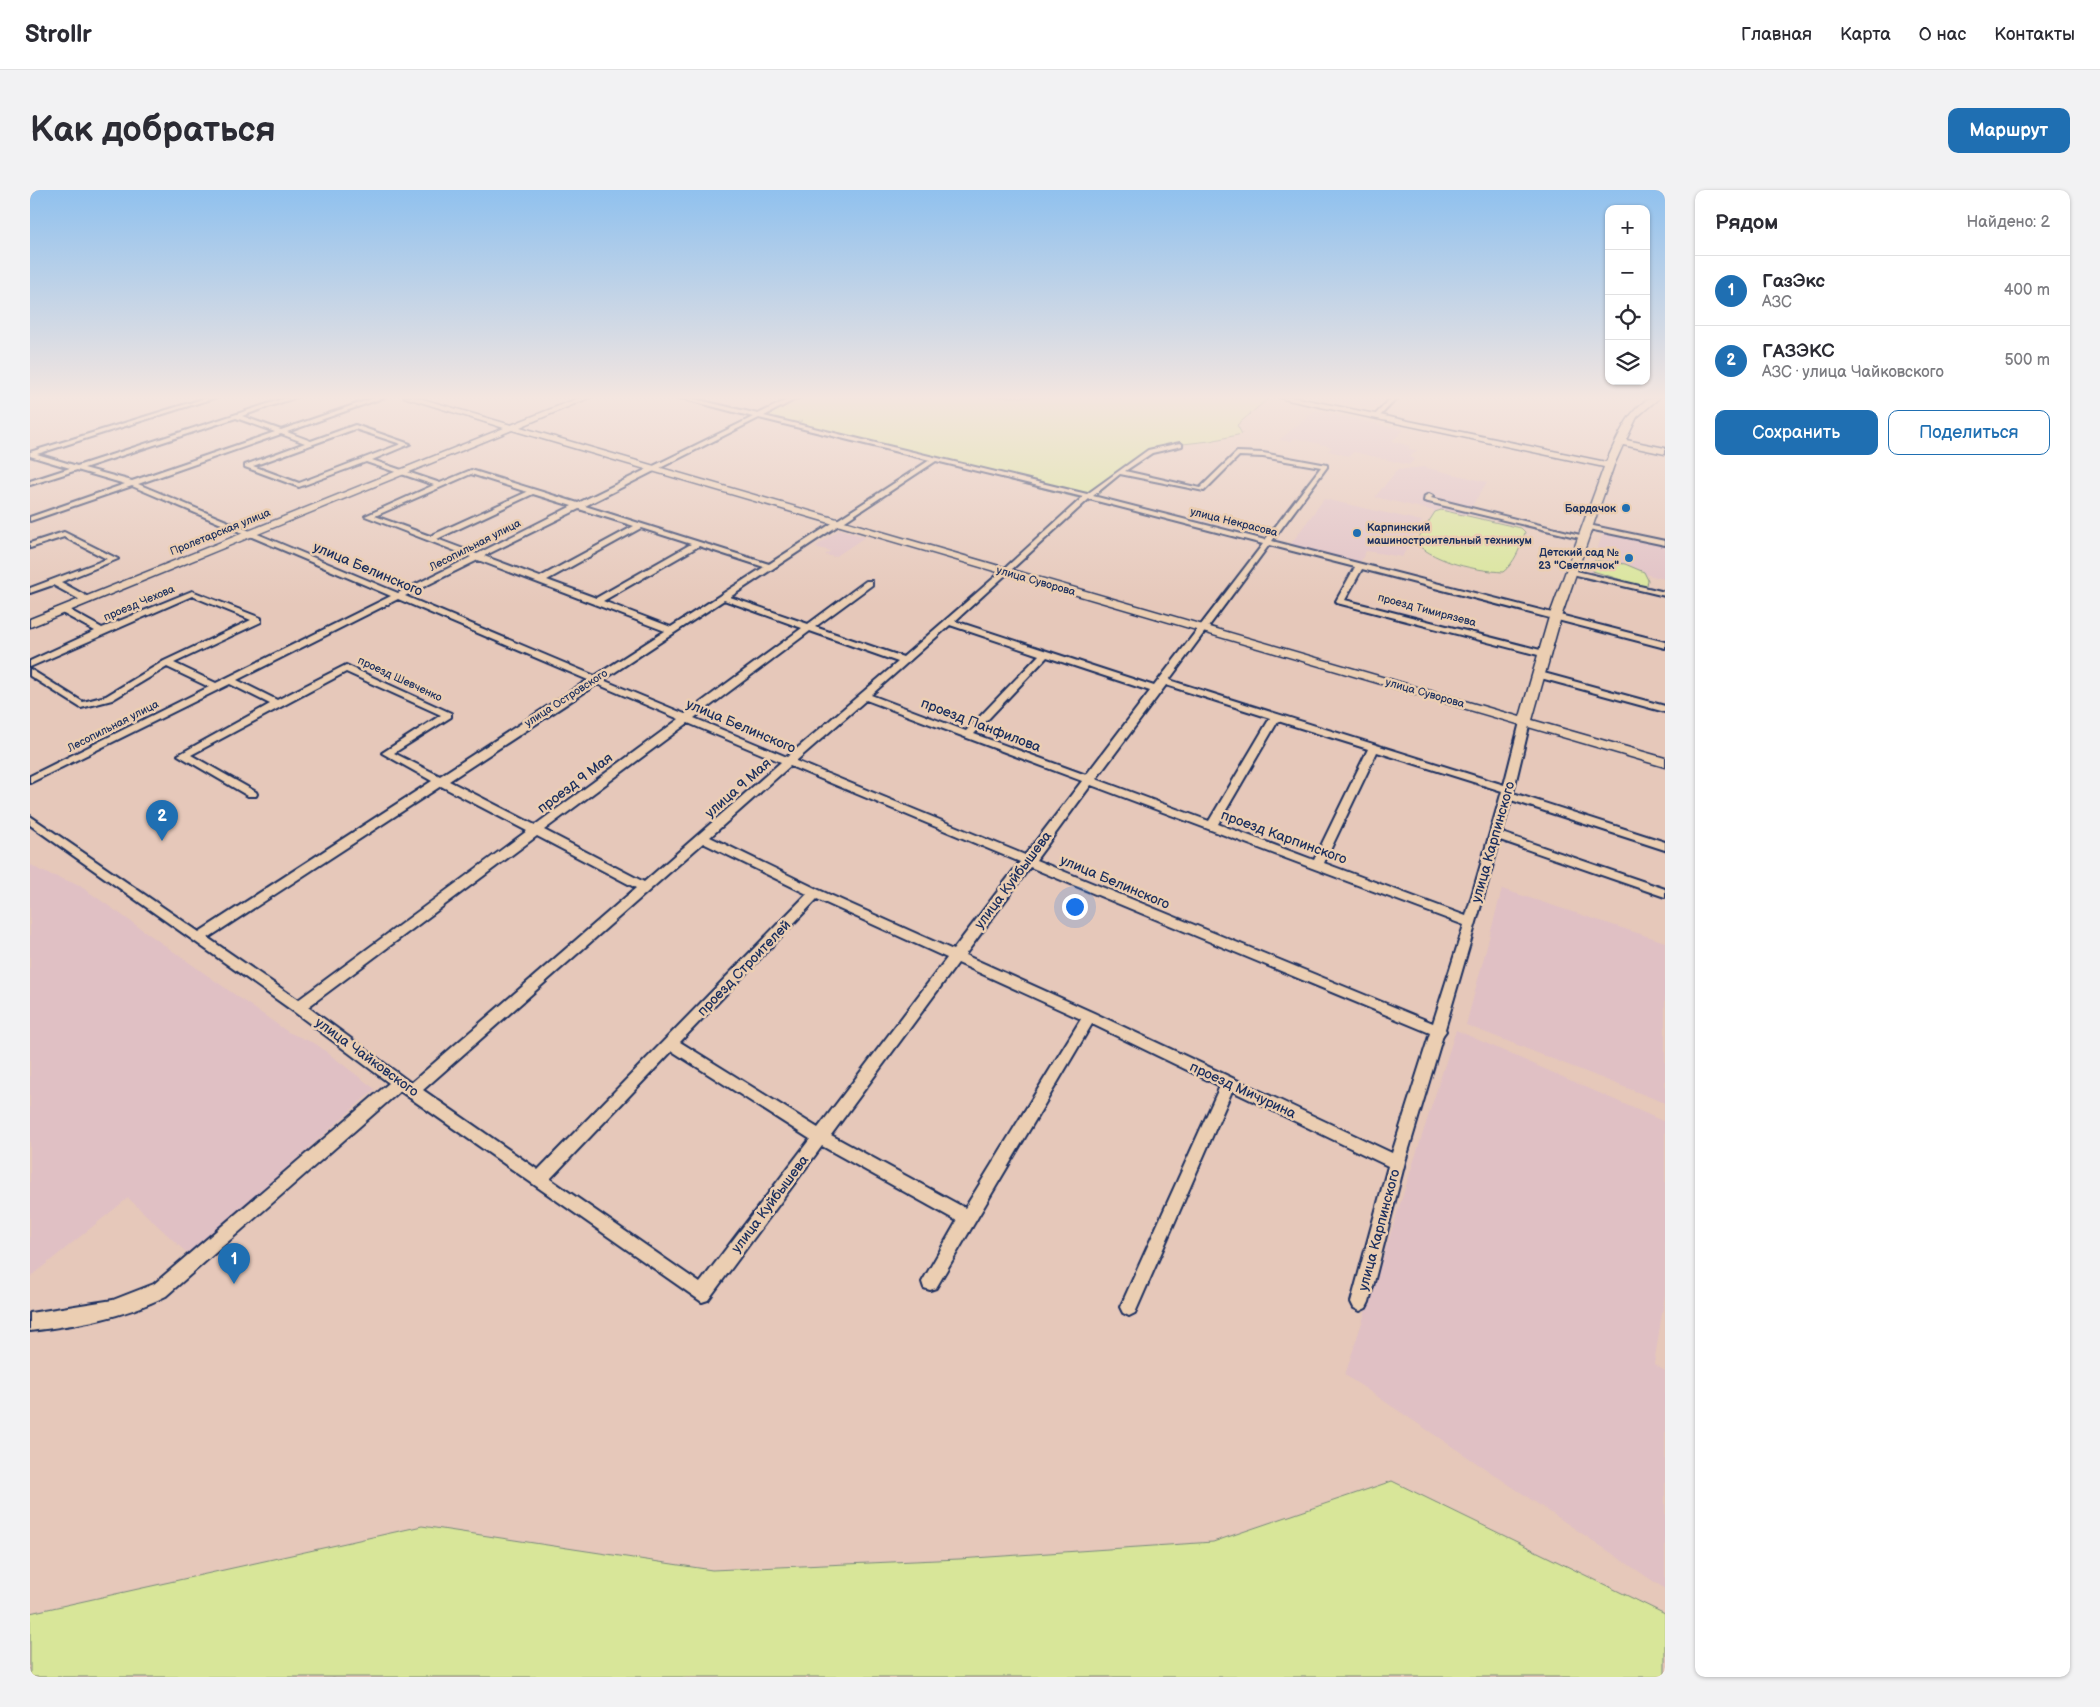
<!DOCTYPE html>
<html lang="ru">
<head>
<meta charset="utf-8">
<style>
	body { margin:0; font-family:"Balsamiq Sans",sans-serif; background:#f2f2f3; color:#2b2b33 }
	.controls { position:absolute; right:15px; top:15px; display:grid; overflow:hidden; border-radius:10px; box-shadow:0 1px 4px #0004 }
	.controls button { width:45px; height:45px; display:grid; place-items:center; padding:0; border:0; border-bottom:1px solid #e1e1e2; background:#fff; color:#2b2b33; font:25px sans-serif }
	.you { position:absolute; left:1044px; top:716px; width:18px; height:18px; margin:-12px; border:4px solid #fff; border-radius:50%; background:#1a73e8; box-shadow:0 0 0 8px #1a73e833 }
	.badge { display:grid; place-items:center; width:32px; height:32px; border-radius:50%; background:#1f6fb2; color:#fff; font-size:16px; font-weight:700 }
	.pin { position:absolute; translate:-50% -41px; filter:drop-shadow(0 1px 2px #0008) }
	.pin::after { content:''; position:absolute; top:26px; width:18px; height:15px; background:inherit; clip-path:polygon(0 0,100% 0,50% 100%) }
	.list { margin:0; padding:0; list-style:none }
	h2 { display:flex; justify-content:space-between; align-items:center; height:65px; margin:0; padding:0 20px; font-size:21px }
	h2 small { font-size:16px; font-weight:400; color:#7c7c81 }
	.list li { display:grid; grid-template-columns:32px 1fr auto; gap:15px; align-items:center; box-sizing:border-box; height:70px; padding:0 20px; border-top:1px solid #e1e1e2 }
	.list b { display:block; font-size:19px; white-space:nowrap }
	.list p { margin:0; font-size:16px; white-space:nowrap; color:#7c7c81 }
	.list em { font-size:16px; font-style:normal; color:#7c7c81 }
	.actions { display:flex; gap:10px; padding:15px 20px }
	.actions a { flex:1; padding:11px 0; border:1px solid #1f6fb2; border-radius:10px; text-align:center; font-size:18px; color:#1f6fb2 }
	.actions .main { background:#1f6fb2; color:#fff }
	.icon { flex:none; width:28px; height:28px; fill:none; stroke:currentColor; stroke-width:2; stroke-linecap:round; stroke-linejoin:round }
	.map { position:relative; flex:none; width:1635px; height:1487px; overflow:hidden; border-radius:10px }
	header { display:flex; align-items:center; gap:30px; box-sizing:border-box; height:70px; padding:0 25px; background:#fff; border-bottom:1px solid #e1e1e2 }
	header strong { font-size:24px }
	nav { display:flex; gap:28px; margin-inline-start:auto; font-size:18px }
	.intro { display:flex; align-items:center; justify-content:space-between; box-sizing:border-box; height:120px; padding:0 30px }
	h1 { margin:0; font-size:35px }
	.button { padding:12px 22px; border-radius:10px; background:#1f6fb2; color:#fff; font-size:18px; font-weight:700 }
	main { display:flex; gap:30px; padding:0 30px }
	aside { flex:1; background:#fff; border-radius:10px; box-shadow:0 1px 4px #0004 }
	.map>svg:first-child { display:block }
</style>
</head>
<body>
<header>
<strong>Strollr</strong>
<nav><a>Главная</a><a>Карта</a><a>О нас</a><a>Контакты</a></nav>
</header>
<div class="intro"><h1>Как добраться</h1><a class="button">Маршрут</a></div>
<main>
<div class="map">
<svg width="1635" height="1487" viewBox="0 0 1635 1487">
	<rect width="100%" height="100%" fill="#e6c8ba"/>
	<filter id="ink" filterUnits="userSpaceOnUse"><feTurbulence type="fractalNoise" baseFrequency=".02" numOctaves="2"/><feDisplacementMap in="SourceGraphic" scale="10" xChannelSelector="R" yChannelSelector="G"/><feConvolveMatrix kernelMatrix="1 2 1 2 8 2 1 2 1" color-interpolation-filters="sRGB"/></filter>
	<g filter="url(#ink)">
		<!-- built -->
		<path fill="#e0c0c4" d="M1285 207H1355L1343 218Z
			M1286 220 1374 240 1362 251 1380 256 1378 259 1387 260 1380 267 1385 269 1379 275 1324 262 1319 266 1298 261 1302 257 1265 248 1260 252 1249 250Z
			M1393 277 1457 292 1434 328 1345 307 1367 280Z
			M1294 309 1392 331 1372 367 1336 361 1330 373 1260 355Z
			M810 339 835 347 805 367 795 365 800 361 785 357Z
			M1574 341 1635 356V389L1614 384 1611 394 1559 381Z
			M0 674 11 681 49 695 258 842 286 854 345 899 159 1065 98 1008 0 1087Z
			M1472 699 1635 752V913L1436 835Z
			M1426 840 1635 932V1105L1624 1174 1635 1181V1399L1315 1185Z"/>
		<!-- green -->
		<path fill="#d8e699" stroke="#7a8a7c" d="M768 207H1240L1207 235 1212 244 1180 251 1125 257 1060 311 766 235 773 230 763 234 730 225Z
			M1411 320 1491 338 1495 342C1492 355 1484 374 1473 382 1443 380 1409 373 1385 353L1405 322Z
			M1565 370 1595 374 1614 382 1618 390 1617 395 1614 397 1563 381Z
			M1362 1291 1635 1424V1487H0V1423L392 1336 682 1380 929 1369 1183 1352Z"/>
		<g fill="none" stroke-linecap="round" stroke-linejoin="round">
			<defs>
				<path id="street" d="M179 207H187L7 264 47 276 259 207H267L212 226 251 240 347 207H355L257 242 281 251 325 235 380 254 342 270 410 293 441 280 548 313 723 227 647 207H656L728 224 763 207H770L734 226 1057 304 1118 260 1150 253 1152 254V256L1122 263 1095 281 1170 298 1207 262 1233 263 1297 275V277L1242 351 1635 452V458L1332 379 1315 410 1518 462 1520 464 1515 467 1512 466 1307 413 1306 411 1325 377 1239 355 1139 490 1474 595 1490 532 1492 530H1498L1500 532 1483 603 1635 652V660L1481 610 1472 643 1635 699V707L1470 650 1415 839 1416 841 1413 845 1375 972 1339 1112 1336 1118 1330 1121 1324 1118 1321 1112 1358 976 1202 901 1105 1123 1099 1126 1093 1123 1090 1117 1093 1111 1190 896 1062 834 906 1098 900 1100 894 1098 892 1092 927 1031 792 956 678 1110 672 1112 370 901 136 1106C92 1128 48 1135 0 1141V1123L83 1110 124 1094 359 893 263 821 0 635V626L169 742 402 591 352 563 411 525 316 482 161 565 226 602 227 604 226 606H218L148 565 240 514 200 494 0 593V586L179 497 137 477 82 510 51 518 0 486V479L53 512 76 506 134 471 221 430 162 406 0 477V471L65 441 30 422V418H36L72 438 162 401 231 428V432L144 473 186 493 361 406 102 296 0 331V327L95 294 47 280 0 295V291L40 278 0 266V262ZM206 228 245 242 102 291 54 278ZM729 228 900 270 739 374 555 316ZM325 239 371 254 269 293 223 276ZM251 244 275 253 215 275V277L269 297 336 272 404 295 335 326 441 367 368 403 108 294ZM1209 266 1233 267 1291 277 1235 350 1063 306 1090 284 1174 301ZM906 271 1053 307 973 380 873 467 785 437 842 395V391H836L778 434 700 407ZM441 284 497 302 400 346 345 326ZM503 304 542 316 447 364 407 349ZM1059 309 1233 354 1124 496 925 431ZM549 319 604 336 510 387 454 366ZM611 338 661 354 566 408 517 390ZM669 356 734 377 641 437 573 411ZM448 370 635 441 565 486 375 406ZM368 409 558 490 410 586 364 563 421 527V523L316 475 247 510 207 490ZM694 410 772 438 655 524 573 490ZM920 435 1009 465 936 541 841 505ZM780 441 868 472 757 567 664 528ZM1017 467 1120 501 1056 585 944 544ZM567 494 649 529 505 635 419 591ZM1136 495 1240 528 1179 631 1066 589ZM836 510 1052 591 995 665 766 571ZM1248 531 1338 559 1284 670 1188 634ZM658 533 751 572 614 692 514 640ZM1347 562 1472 601 1436 726 1294 673ZM760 576 990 672 923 760 789 700 680 647ZM1061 595 1434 735 1403 833 1006 670ZM411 596 497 641 268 810 178 748ZM507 646 606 698 381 893 278 817ZM673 653 777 704 508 980 393 900ZM1000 677 1400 843 1362 963 1064 823 935 765ZM787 709 917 768 788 938 650 852ZM928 773 1051 829 935 1018 801 945ZM642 861 780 949 670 1093 520 989Z
					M1362 207H1368L1349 227H1345V225Z
					M1399 304 1403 306 1401 308 1558 347 1554 349 1394 311 1395 306Z
					M1554 334 1635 351V355L1554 338Z
					M34 342 88 369 31 392 60 408V412H54L23 395 0 403V398L77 369 34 347 0 358V353Z
					M1538 379 1635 402V406L1538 383Z
					M1510 482 1635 516V522L1507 487V483Z"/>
				<path id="secondary" d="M374 207H386L481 235 551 207H561L490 237 1490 527 1519 427 1574 277 1253 209 1249 207H1263L1576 272C1587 250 1602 207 1630 207L1607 227 1596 250 1635 258V264L1593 255 1584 275 1531 427 1502 530 1635 568V577L482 240 0 437V429L474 238Z"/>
			</defs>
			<!-- street casing -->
			<use href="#street" stroke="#1b2f5e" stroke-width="4"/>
			<!-- secondary casing -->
			<use href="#secondary" stroke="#1b2f5e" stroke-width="3"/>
			<!-- street -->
			<use href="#street" fill="#ebceb2" fill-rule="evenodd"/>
			<!-- secondary -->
			<use href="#secondary" fill="#ebceb2" fill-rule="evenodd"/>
		</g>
	</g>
	<!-- sky -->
	<linearGradient id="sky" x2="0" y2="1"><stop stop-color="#90c1ee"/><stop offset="0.5" stop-color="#f4e6e0"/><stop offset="1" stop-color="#f4e6e0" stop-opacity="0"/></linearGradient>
	<rect width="1635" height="415" fill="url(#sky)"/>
	<!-- markers -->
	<g fill="#1f6fb2" stroke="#ebceb2" stroke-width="2">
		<circle cx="1596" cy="318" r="5"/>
		<circle cx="1327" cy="343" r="5"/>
		<circle cx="1599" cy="368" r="5"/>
	</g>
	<g text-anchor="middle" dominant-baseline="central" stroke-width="5" stroke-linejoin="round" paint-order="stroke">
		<!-- far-poi labels -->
		<g font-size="11" font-weight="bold" fill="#1b2f5e" stroke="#ebceb2" text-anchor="end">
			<text x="1586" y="318">Бардачок</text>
			<text x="1337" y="337" text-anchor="start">Карпинский<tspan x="1337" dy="13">машиностроительный техникум</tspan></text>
			<text x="1589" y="362">Детский сад №<tspan x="1589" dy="13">23 "Светлячок"</tspan></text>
		</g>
		<!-- far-street labels -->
		<g font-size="11" fill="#1b2f5e" stroke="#ebceb2">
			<text transform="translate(1204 332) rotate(14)">улица Некрасова</text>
			<text transform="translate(190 342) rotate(-22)">Пролетарская улица</text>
			<text transform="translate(445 355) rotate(-27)">Лесопильная улица</text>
			<text transform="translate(1006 391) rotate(16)">улица Суворова</text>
			<text transform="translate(109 413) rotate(-23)">проезд Чехова</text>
			<text transform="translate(1397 420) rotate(15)">проезд Тимирязева</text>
			<text transform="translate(370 489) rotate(25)">проезд Шевченко</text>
			<text transform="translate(1395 503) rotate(16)">улица Суворова</text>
			<text transform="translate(536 508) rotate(-33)">улица Островского</text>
			<text transform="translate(83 536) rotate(-27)">Лесопильная улица</text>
		</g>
		<!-- street labels -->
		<g font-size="14" fill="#1b2f5e" stroke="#ebceb2">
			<text transform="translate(338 379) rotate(23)">улица Белинского</text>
			<text transform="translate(951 535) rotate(21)">проезд Панфилова</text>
			<text transform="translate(711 536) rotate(23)">улица Белинского</text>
			<text transform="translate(545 593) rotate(-37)">проезд 9 Мая</text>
			<text transform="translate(708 598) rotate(-41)">улица 9 Мая</text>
			<text transform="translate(1254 647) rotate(20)">проезд Карпинского</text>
			<text transform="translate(1463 652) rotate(-74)">улица Карпинского</text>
			<text transform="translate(983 690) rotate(-53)">улица Куйбышева</text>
			<text transform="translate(1085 692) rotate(23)">улица Белинского</text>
			<text transform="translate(714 778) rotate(-46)">проезд Строителей</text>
			<text transform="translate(337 867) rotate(36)">улица Чайковского</text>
			<text transform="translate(1213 900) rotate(25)">проезд Мичурина</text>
			<text transform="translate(740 1014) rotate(-53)">улица Куйбышева</text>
			<text transform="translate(1349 1040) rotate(-75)">улица Карпинского</text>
		</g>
	</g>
</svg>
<div class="controls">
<button>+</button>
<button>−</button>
<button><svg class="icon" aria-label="locate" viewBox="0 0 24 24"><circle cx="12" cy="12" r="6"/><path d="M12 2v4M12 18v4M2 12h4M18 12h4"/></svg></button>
<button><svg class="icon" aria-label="layers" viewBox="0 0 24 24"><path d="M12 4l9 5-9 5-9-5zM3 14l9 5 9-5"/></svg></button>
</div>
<div class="you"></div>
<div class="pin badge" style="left:204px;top:1094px">1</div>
<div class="pin badge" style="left:132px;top:651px">2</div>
</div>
<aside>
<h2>Рядом<small>Найдено: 2</small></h2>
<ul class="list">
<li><span class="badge">1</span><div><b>ГазЭкс</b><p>АЗС</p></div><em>400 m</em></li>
<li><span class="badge">2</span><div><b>ГАЗЭКС</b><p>АЗС · улица Чайковского</p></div><em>500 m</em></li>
</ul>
<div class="actions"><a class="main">Сохранить</a><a>Поделиться</a></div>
</aside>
</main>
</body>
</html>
